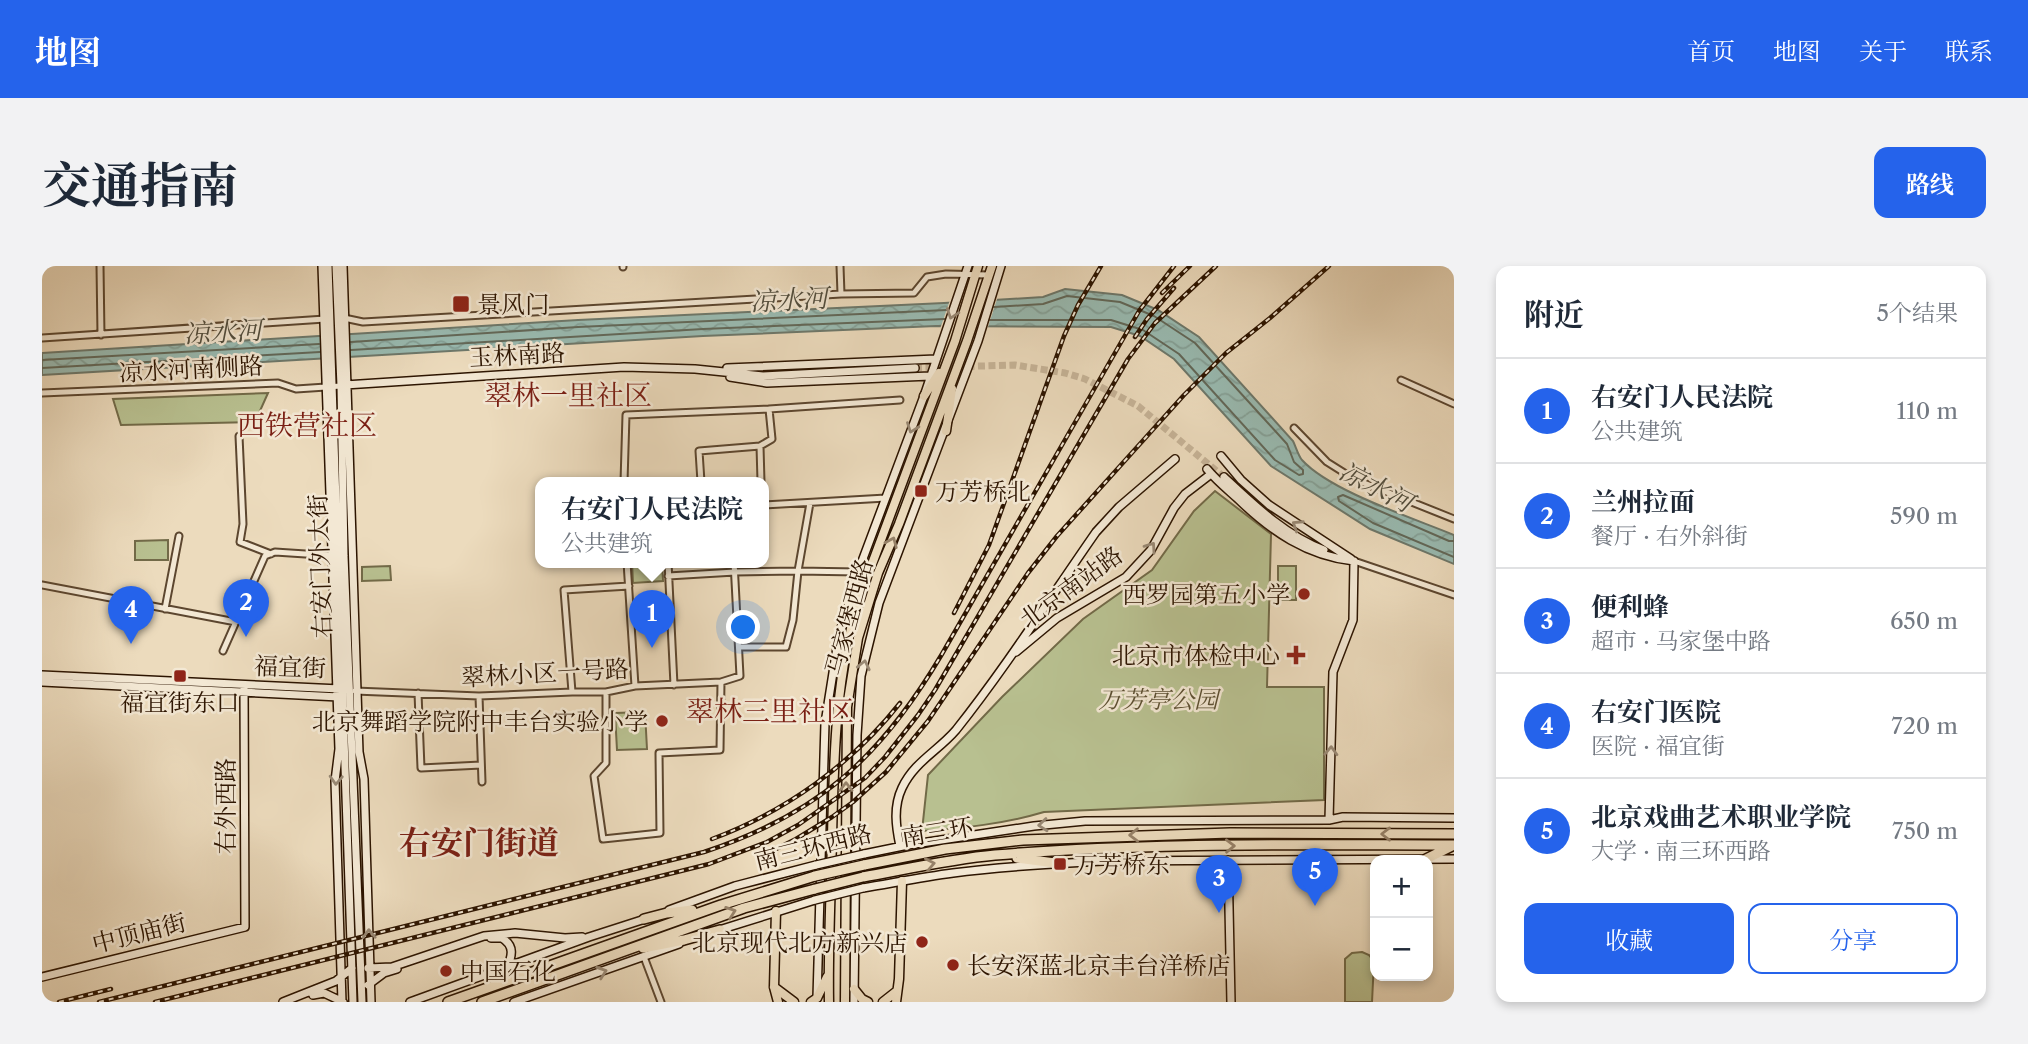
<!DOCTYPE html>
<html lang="zh">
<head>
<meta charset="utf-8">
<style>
	body { margin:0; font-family:"Libre Caslon Text","Noto Serif SC",serif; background:#f2f2f3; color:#1f2937 }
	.controls { position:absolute; right:21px; bottom:21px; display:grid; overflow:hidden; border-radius:14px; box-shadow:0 4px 10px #0003 }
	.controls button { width:63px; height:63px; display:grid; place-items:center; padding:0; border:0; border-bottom:2px solid #e0e1e3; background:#fff; color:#1f2937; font:35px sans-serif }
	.you { position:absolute; left:702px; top:362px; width:24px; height:24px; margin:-18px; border:5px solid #fff; border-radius:50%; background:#1a73e8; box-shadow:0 0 0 10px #1a73e833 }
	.badge { display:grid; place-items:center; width:46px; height:46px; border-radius:50%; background:#2563eb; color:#fff; font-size:23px; font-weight:700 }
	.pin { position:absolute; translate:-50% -58px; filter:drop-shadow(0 2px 4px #0008) }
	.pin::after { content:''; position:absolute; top:37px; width:24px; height:21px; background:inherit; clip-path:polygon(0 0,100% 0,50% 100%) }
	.popup { position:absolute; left:493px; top:211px; width:234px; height:91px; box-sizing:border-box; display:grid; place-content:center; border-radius:14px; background:#fff; filter:drop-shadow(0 2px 5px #0005); font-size:23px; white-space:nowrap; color:#747a83 }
	.popup b { font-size:26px; color:#1f2937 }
	.popup::after { content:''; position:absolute; left:50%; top:100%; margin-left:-14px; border:14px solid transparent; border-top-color:#fff }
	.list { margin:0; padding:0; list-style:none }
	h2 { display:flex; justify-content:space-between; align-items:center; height:91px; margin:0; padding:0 28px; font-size:30px }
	h2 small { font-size:23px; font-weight:400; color:#747a83 }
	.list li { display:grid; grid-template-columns:46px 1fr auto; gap:21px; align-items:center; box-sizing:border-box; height:105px; padding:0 28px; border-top:2px solid #e0e1e3 }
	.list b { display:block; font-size:26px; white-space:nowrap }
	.list p { margin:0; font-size:23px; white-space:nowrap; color:#747a83 }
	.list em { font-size:23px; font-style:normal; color:#747a83 }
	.actions { display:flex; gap:14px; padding:21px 28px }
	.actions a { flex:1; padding:16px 0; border:2px solid #2563eb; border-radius:14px; text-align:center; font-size:24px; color:#2563eb }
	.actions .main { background:#2563eb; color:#fff }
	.map { position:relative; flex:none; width:1412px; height:736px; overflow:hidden; border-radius:14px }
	header { display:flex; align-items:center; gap:42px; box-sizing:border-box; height:98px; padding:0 35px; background:#2563eb; color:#fff }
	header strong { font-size:33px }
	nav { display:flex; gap:38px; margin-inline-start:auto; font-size:24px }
	.intro { display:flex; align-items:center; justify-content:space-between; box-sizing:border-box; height:168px; padding:0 42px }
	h1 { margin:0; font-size:49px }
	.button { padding:18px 32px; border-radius:14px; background:#2563eb; color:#fff; font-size:24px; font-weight:700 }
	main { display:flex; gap:42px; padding:0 42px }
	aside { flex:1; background:#fff; border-radius:14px; box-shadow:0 4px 10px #0003 }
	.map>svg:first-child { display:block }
</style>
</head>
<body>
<header>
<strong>地图</strong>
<nav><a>首页</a><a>地图</a><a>关于</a><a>联系</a></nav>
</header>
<div class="intro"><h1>交通指南</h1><a class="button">路线</a></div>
<main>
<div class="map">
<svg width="1412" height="736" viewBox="0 0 1412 736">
	<defs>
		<pattern id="water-waves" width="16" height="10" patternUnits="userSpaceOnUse" patternTransform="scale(1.75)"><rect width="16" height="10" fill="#99bbb2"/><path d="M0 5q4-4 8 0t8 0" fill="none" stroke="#84a097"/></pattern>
	</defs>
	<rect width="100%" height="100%" fill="#ecdbbd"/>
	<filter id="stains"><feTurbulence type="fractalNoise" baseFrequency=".00286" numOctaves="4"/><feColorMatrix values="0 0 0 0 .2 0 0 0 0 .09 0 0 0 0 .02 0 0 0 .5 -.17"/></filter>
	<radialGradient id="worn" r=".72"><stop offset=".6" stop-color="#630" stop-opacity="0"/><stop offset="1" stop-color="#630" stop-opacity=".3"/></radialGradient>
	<!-- green -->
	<path fill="#b8c090" stroke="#726a48" stroke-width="2" d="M226 127 213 156 79 159 71 133Z
		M1173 225 1229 268 1225 421H1282V534L1002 546C962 558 922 562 880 565L886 509 960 431 1041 353 1110 304 1152 245Z
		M126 274V294H93V275Z
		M590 296H620L621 315 591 317Z
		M348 300 349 314 320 315V301Z
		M1236 300H1254V334H1236Z
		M603 446 605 483 575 484 573 447Z
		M1320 686 1327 689 1332 695 1330 736H1303V693L1310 687Z"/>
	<!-- water -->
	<path fill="url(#water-waves)" stroke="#6d786b" stroke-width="2" d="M1023 23 1080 29 1116 44 1157 71 1251 175C1254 181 1256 189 1260 194 1288 225 1371 252 1412 269V298L1328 263 1229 200 1132 93 1098 70 1069 61 894 60 661 70 0 109V87L536 54 902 37 1001 31Z"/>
	<!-- pier -->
	<path fill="#ecdbbd" d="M956 30 945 64 898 63 908 34Z"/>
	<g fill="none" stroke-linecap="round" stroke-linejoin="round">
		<!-- shore -->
		<path stroke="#626859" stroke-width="2" d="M948 54H1069L1101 64 1137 88 1233 194 1257 209 1261 208V204L1252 196 1245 178 1153 77 1112 50 1078 36 1025 30 1001 38 952 41
			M309 76 536 61 905 44
			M309 84 661 63 903 53
			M0 94 277 78
			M0 102 278 86
			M1412 275H1407L1301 229 1296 231 1297 235 1331 257 1412 291"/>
		<!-- secondary-tunnel -->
		<path stroke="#c6b397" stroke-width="7" stroke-dasharray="7 3.5" stroke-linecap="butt" d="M873 102 973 99 1023 107 1043 113 1096 140 1182 211"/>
		<defs>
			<path id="street" d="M58 0 59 69
				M581 0V1
				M798 0 799 28
				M302 52 321 56 799 28 872 27 885 11 904 8 947 9
				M0 72 283 53
				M1359 114 1412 138
				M0 127 236 117 254 123 299 120
				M1252 162 1285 196 1312 213 1412 253
				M197 170 201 258 198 276 229 288
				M718 180 719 216
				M582 216 584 149 727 143 858 134
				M659 216 657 185 718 180 730 173 727 143
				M768 237 756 305 816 306
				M722 239 844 232
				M1312 295 1412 329
				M585 296 593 420
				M626 296 632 419
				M626 310 693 306 756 305 751 354 744 381H697
				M0 319 194 356
				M123 343 137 270
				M181 385 223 290 233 286 294 290
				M313 425 437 430 530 426H564L593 420 679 416 698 410 692 296
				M530 426 522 324 587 320
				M564 426V497L552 510 561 573 618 567 617 487 678 484 679 416
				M376 427 379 502 439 499
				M437 430 440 516
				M602 691 619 736"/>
			<path id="secondary" d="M280 0 297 483 293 515 300 736
				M286 0 311 736
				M294 0 299 120 302 290 320 736
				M301 0 317 486 322 513 329 736
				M685 102 894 93
				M688 111 725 117 888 110
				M303 119 582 101 653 103 721 110 873 102
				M1179 190 1199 214 1227 239 1309 293
				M1165 203C1174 214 1185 223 1196 233 1229 265 1265 290 1312 295
				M1182 211C1212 239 1244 270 1282 284
				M974 386 1015 352 1084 311 1109 284 1132 242 1143 228 1169 208
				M0 409 298 423
				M0 416 297 431
				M1287 554 1291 406 1311 354 1312 295
				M858 580C854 561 851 541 860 522 872 496 896 485 914 464 964 401 1008 332 1054 266L1077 241 1133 193
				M822 588 866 579 992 560 1043 555 1287 554 1301 551 1412 552
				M1186 594 1189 736
				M821 622C851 617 881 611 911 607 961 600 1011 598 1061 595L1412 593
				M627 644 693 620 774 599
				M674 665 773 634
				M449 672H460C473 680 470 690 465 702
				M326 702 350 701 442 670 473 667 523 672 540 671
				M0 711 203 661 202 419
				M326 719 342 707 355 703
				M271 729 282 727 301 736
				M775 732 783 457 797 369 816 306 882 130 926 0
				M241 736 294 715 310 702
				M368 736 547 671 606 652
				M472 736 637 678
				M812 736 815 469 819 410 837 337 936 75 959 0"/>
			<path id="primary" d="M882 130 897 107
				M904 165 910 123
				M734 645 732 721 736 736
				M732 721 752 736
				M812 723 820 733 826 736
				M769 736 775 732 785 711
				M787 736C786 681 789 626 790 571 792 490 793 411 817 333L913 75 936 0
				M803 736 805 441 816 372 836 307 857 258 925 75 950 0
				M841 736 855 725
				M854 736 857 713 860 615"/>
			<path id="highway" d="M975 592 1013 597
				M1384 593 1410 580
				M822 599 903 583 981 574 1188 567 1412 568
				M821 611C865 603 909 593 953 589 1105 576 1259 579 1412 579
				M602 653 625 647 650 644
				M601 682 642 674 678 664
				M406 736 679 639 773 610
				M440 736 702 642 773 623"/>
		</defs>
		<!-- street casing -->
		<use href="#street" stroke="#5c462f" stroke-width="9"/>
		<!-- secondary casing -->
		<use href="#secondary" stroke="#2c1400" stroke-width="10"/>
		<!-- primary casing -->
		<use href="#primary" stroke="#2c1400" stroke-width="11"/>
		<!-- highway casing -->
		<use href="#highway" stroke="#2c1400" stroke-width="12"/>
		<!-- street -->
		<use href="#street" stroke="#f3e8d4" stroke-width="5"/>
		<!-- secondary -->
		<use href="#secondary" stroke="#f3e8d4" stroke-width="7"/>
		<!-- primary -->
		<use href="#primary" stroke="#ecdbbd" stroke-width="8"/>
		<!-- highway -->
		<use href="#highway" stroke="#ecdbbd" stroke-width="9"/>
		<defs>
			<path id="rail" d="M1120 27 1148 0
				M1093 71 1105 53 1132 22
				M912 347 947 279 1022 70 1036 39 1059 0
				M670 573C743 546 810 498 858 437
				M722 589 754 573 790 551 811 536 844 506 886 455 986 307 1015 270 1142 129 1184 87 1228 52 1287 0
				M17 736 69 723
				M57 736 662 586C777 548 839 491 900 388L1097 45 1132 0
				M113 736 667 598 725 576 756 559 823 512 843 491 876 449 893 424 1086 93 1113 57 1174 0"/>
		</defs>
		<!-- rail casing -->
		<use href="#rail" stroke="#2c1400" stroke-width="4.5"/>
		<!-- rail -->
		<use href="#rail" stroke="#f3e8d4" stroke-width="2" stroke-dasharray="5" stroke-linecap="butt"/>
		<defs>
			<path id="secondary-bridge" d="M774 599 822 588
				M773 634 821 622"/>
			<path id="highway-bridge" d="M773 610 822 599
				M773 623 821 611"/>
		</defs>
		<!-- secondary-bridge casing -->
		<use href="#secondary-bridge" stroke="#2c1400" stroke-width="10" stroke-linecap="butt"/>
		<!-- highway-bridge casing -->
		<use href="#highway-bridge" stroke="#2c1400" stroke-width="12" stroke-linecap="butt"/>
		<!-- secondary-bridge -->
		<use href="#secondary-bridge" stroke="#f3e8d4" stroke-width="7"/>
		<!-- highway-bridge -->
		<use href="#highway-bridge" stroke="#ecdbbd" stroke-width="9"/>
	</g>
	<!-- one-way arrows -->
	<defs><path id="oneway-chevron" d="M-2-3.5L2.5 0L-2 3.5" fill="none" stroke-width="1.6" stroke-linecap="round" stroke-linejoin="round" transform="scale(1.75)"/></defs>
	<g stroke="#998975">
		<use href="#oneway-chevron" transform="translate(910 48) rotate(109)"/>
		<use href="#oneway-chevron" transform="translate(870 162) rotate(110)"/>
		<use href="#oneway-chevron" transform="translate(1255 259) rotate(-147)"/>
		<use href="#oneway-chevron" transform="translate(1109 281) rotate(-55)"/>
		<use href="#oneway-chevron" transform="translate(822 399) rotate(-78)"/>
		<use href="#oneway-chevron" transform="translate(1289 485) rotate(-88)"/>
		<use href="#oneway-chevron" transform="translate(294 514) rotate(93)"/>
		<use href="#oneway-chevron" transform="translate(1001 559) rotate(175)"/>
		<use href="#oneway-chevron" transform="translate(327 668) rotate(-92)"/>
		<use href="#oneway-chevron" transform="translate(560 706) rotate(-19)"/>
	</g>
	<g stroke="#968168">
		<use href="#oneway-chevron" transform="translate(850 276) rotate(-67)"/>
		<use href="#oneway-chevron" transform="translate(804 521) rotate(-90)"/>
		<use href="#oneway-chevron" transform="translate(1344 568) rotate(-180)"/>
		<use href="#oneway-chevron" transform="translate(1092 569) rotate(179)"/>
		<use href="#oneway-chevron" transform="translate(1188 580) rotate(-1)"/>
		<use href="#oneway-chevron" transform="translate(888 598) rotate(-11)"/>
		<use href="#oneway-chevron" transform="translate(689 646) rotate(-19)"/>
	</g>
	<!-- markers -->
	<g fill="#8f2418" stroke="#f3e8d4" stroke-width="2.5">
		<rect x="410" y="29" width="18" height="18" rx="3.5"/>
		<rect x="872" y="218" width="14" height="14" rx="3.5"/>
		<circle cx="1262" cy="328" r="7"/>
		<path d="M1250.5 378.5h7v7h7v7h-7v7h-7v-7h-7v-7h7z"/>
		<rect x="131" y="403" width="14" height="14" rx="3.5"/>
		<circle cx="620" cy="455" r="7"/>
		<rect x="1011" y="591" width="14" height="14" rx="3.5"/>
		<circle cx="880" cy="676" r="7"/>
		<circle cx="911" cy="699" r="7"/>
		<circle cx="404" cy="705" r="7"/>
	</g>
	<g text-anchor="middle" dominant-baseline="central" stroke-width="5" stroke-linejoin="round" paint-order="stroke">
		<!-- poi labels -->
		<g font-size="24" fill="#2c1400" stroke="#f3e8d4" text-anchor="start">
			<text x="435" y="38">景风门</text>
			<text x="893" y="225">万芳桥北</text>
			<text x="1248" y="328" text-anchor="end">西罗园第五小学</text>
			<text x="1238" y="389" text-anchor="end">北京市体检中心</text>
			<text x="138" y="436" text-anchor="middle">福宜街东口</text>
			<text x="606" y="455" text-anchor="end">北京舞蹈学院附中丰台实验小学</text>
			<text x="1032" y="598">万芳桥东</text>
			<text x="866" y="676" text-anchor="end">北京现代北方新兴店</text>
			<text x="925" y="699">长安深蓝北京丰台洋桥店</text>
			<text x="418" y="705">中国石化</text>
		</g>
		<!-- street labels -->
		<g font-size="24" fill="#2c1400" stroke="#f3e8d4">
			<text transform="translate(475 89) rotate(-3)">玉林南路</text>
			<text transform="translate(149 103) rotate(-3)">凉水河南侧路</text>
			<text transform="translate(278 300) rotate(-92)">右安门外大街</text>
			<text transform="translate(1029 321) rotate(-36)">北京南站路</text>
			<text transform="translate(807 351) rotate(-75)">马家堡西路</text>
			<text transform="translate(248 401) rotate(2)">福宜街</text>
			<text transform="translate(503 407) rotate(-3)">翠林小区一号路</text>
			<text transform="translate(183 540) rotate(-90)">右外西路</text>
			<text transform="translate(895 566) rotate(-9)">南三环</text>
			<text transform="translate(771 581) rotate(-14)">南三环西路</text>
			<text transform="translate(97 667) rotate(-14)">中顶庙街</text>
		</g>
		<!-- park labels -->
		<g font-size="24" font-style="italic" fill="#5d5032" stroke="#f3e8d4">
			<text x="1116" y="433">万芳亭公园</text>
		</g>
		<!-- water labels -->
		<g font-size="26" font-style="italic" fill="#524e3e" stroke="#f3e8d4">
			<text transform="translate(747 34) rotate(-3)">凉水河</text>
			<text transform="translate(181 66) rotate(-3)">凉水河</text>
			<text transform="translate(1334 221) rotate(27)">凉水河</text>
		</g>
		<!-- quarter labels -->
		<g font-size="28" fill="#7a1f14" stroke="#f3e8d4">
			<text x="526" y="129">翠林一里社区</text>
			<text x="265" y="159">西铁营社区</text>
			<text x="728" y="445">翠林三里社区</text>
		</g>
		<!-- district labels -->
		<g font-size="32" font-weight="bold" fill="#7a1f14" stroke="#f3e8d4">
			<text x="437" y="576">右安门街道</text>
		</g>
	</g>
	<rect width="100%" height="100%" filter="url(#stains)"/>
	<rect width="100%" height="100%" fill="url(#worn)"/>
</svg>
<div class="controls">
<button>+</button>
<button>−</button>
</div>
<div class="you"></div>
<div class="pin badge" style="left:610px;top:382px">1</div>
<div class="popup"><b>右安门人民法院</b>公共建筑</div>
<div class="pin badge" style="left:204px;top:371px">2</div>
<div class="pin badge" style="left:1177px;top:647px">3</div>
<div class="pin badge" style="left:89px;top:378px">4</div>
<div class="pin badge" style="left:1273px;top:640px">5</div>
</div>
<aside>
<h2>附近<small>5个结果</small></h2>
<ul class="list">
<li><span class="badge">1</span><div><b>右安门人民法院</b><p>公共建筑</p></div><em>110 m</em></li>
<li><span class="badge">2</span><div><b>兰州拉面</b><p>餐厅 · 右外斜街</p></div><em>590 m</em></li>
<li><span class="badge">3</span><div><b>便利蜂</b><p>超市 · 马家堡中路</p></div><em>650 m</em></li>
<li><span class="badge">4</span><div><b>右安门医院</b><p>医院 · 福宜街</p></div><em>720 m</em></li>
<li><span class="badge">5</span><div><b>北京戏曲艺术职业学院</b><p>大学 · 南三环西路</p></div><em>750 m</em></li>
</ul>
<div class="actions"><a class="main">收藏</a><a>分享</a></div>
</aside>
</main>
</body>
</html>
